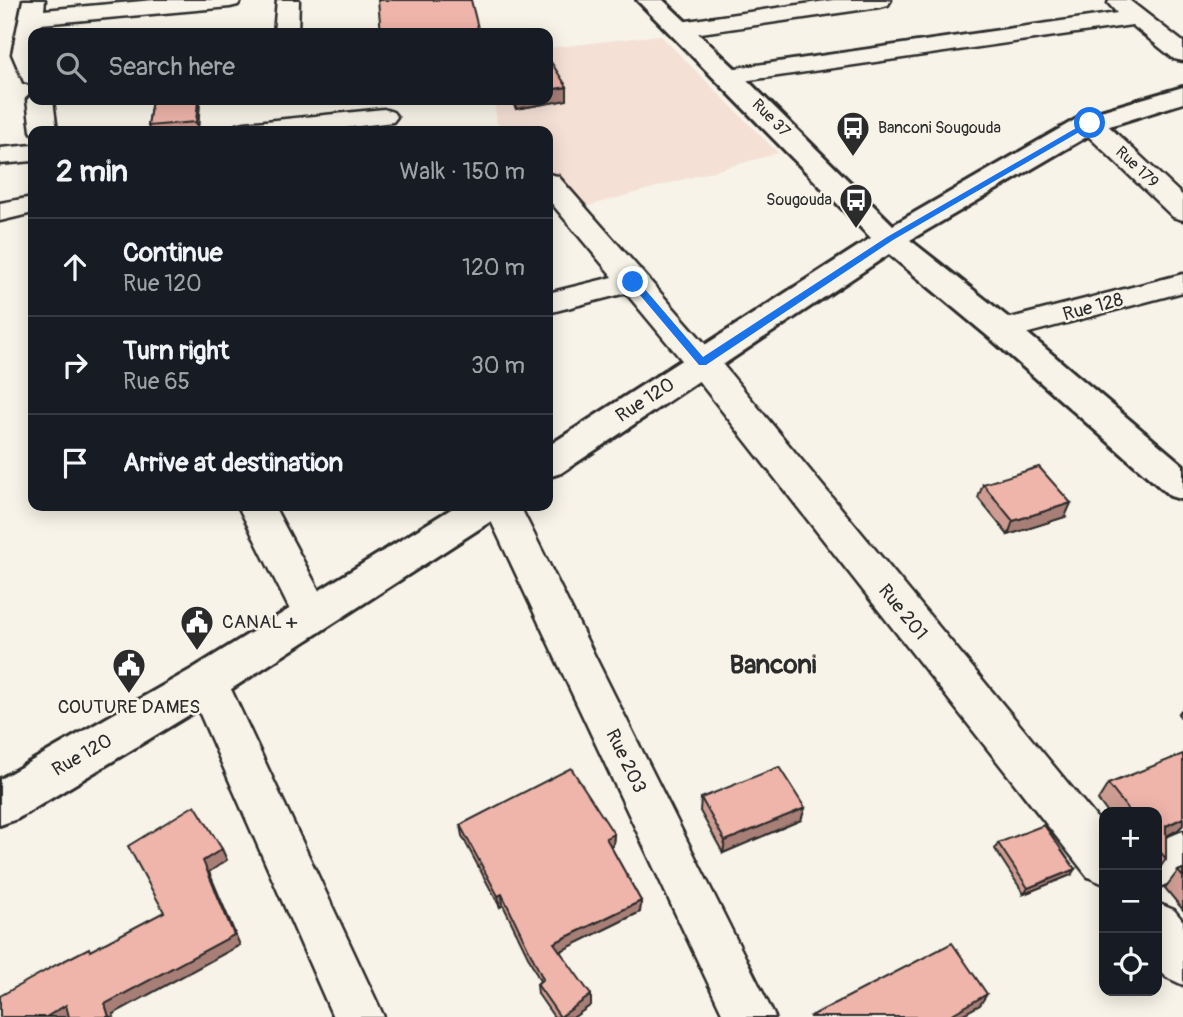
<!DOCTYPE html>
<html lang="en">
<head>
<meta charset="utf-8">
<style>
	body { margin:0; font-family:Pangolin,sans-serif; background:#20242c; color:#f1f3f6 }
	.controls { position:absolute; right:21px; bottom:21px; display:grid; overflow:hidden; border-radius:14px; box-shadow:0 4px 18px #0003 }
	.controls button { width:63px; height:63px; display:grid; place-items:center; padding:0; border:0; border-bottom:2px solid #363941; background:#171b24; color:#f1f3f6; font:35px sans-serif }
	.stop { position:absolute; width:21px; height:21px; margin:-16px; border:5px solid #1a73e8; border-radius:50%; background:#fff }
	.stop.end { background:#1a73e8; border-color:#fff; box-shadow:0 2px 7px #0008 }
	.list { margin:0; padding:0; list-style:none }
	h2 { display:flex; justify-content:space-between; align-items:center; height:91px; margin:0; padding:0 28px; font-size:30px }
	h2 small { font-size:23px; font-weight:400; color:#9ea1a6 }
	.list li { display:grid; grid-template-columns:46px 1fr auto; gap:21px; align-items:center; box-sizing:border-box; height:98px; padding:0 28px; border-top:2px solid #363941 }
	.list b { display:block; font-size:26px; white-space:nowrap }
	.list p { margin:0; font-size:23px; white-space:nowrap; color:#9ea1a6 }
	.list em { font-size:23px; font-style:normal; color:#9ea1a6 }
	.icon { flex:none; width:38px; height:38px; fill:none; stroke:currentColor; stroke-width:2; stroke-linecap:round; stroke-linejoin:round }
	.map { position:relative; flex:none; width:1183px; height:1017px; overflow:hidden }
	.search { position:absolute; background:#171b24; box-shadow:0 4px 18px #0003; left:28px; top:28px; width:525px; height:77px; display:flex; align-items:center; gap:18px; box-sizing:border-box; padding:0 24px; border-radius:14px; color:#9ea1a6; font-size:26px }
	.panel { position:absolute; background:#171b24; box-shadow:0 4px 18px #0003; left:28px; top:126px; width:525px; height:385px; border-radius:14px }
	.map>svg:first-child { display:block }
</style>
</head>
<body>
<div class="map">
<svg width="1183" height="1017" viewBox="0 0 1183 1017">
	<rect width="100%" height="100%" fill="#f7f3e8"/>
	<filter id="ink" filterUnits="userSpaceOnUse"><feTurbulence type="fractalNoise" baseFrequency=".0143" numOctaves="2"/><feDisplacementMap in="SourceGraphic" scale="14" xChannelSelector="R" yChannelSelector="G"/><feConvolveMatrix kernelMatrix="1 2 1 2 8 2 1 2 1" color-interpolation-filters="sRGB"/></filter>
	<g filter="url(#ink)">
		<!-- built -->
		<path fill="#f5e0d5" d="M660 35 778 153 581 208 548 174V131H506L497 123 494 100H548V48Z"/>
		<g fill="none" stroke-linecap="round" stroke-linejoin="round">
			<defs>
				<path id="minor" d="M23 0H45L44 10 154 0H241L238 5 230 7 41 24 40 33H33V84L24 82 12 54Z
					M277 0H299L298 33H274Z
					M833 0H891L888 5 880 7 680 36 672 34 668 29 672 24 680 22Z
					M1110 0H1129L1183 42V61L1174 59 1132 25 729 83 720 81 717 76 720 71 729 69 1117 13 1108 3Z
					M33 94V100H53L57 131H33V134L31 131 27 100Z
					M384 109 393 112 397 117 393 122 320 131H232L236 125 245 123Z
					M1090 115 1099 117 1183 196V220L1173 217 1081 129 1077 123 1081 117Z
					M33 145V161L0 164V148Z
					M548 174 558 176 714 354 1104 827V884L1088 877 690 370 626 293 548 313V293L613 277 548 199Z
					M33 197V213L0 221V203Z
					M1183 274V292L1002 340 991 337 986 330 991 323Z
					M238 506H274L332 615 326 626 312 631 298 626Z
					M484 506H520L775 1017H724Z
					M207 665 222 670 384 1017H333L186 682 192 670Z
					M1183 831V877L1157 888V842Z
					M1157 903 1174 910 1183 921V985L1166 977 1157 966Z"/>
				<path id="secondary" d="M637 0H663L738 71 893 225 1080 117 1183 87V103L1100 129 910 240 1014 322 1183 465V500L1170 496 990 338 889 254 561 473 548 477V446L871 238Z
					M456 506H504L499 516 222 695 17 819 0 825V779L192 669Z"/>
			</defs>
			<!-- minor casing -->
			<use href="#minor" stroke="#2b2b2b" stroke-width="5"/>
			<!-- secondary casing -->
			<use href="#secondary" stroke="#2b2b2b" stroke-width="6"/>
			<!-- minor -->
			<use href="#minor" fill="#f7f3e8" fill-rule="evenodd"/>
			<!-- secondary -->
			<use href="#secondary" fill="#f7f3e8" fill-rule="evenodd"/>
		</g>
		<!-- wall -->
		<path fill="#ce9c92" stroke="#2b2b2b" stroke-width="2" d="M567 87V100L516 109 511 100H548Z
			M152 100H200L198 129 169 131H150L148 126Z
			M983 484 1065 517 1008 535 978 498Z
			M1183 708V720L1178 714Z
			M1108 784 1183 825 1178 830 1166 836V859L1157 872V812H1107L1098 800Z
			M701 798 805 808 801 820 723 853 700 811Z
			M460 825 614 834 613 845 611 847 641 901 640 912 560 951 591 1005 574 1017H554L538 994 537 984 540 981 503 905 500 907 462 836Z
			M998 843 1071 875 1024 894 995 849Z
			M1183 869V910L1165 888 1178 871Z"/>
		<!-- shaded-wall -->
		<path fill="#a77f77" stroke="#2b2b2b" stroke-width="2" d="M567 87V100L516 109V100H548V90Z
			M198 100H200L198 129 196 122Z
			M1071 503 1065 517 1008 535 1013 521Z
			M805 808 801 820 723 853 725 841Z
			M1183 818V825L1178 830 1157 841 1166 826Z
			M614 834 613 845 606 849V838Z
			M222 849 227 860 209 872 240 945 113 1014 114 1017H109L105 1004 203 861Z
			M1075 869 1071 875 1024 894 1028 888Z
			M502 894 503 905 500 907 498 896Z
			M641 901 640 912 555 954 554 943Z
			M987 994 980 1005 958 1017H946Z
			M591 995V1005L574 1017H560Z
			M66 1005 71 1017H46Z"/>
		<!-- building -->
		<path fill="#efb5aa" stroke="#2b2b2b" stroke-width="2" d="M378 0H471L479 32 459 33H381Z
			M548 59H549L567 87 548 90Z
			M152 100H198L196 122 148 126Z
			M1039 467 1071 503 1013 521 983 484Z
			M1183 754V818L1166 826V859L1157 847V812H1130L1108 784Z
			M779 767 805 808 725 841 701 798Z
			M571 768 614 834 606 838 641 901 554 943 591 995 560 1017 537 984 543 979 502 894 498 896 460 825Z
			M195 805 222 849 203 861 234 935 105 1004 109 1017H69L66 1005 46 1017H0V996L56 965 89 948 90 951 164 912 128 846Z
			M1044 825 1075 869 1028 888 998 843Z
			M1183 869V877L1178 871Z
			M952 943 987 994 947 1017H809Z"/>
	</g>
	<!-- route -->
	<path fill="#1a73e8" d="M1090 120 1093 124 893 240 706 365H699L629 282 637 280 703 357 887 237Z"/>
	<!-- icons -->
	<defs>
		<symbol id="bus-pin" viewBox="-11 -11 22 30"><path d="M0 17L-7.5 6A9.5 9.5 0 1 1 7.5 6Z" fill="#2b2b2b" stroke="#f7f3e8"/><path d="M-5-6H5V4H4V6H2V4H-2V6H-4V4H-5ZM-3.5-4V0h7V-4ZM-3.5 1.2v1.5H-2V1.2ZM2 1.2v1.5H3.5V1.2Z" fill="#fff"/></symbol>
		<symbol id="civic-pin" viewBox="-11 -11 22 30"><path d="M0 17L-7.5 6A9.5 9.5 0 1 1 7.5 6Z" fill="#2b2b2b" stroke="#f7f3e8"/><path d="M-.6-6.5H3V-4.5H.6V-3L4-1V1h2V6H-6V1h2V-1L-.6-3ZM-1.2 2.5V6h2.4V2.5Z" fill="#fff"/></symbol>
	</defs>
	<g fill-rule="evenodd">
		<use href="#bus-pin" x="834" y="109" width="38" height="52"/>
		<use href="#bus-pin" x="837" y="181" width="38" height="52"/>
		<use href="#civic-pin" x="178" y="603" width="38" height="52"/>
		<use href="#civic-pin" x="110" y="646" width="38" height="52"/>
	</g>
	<g text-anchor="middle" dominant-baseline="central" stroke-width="5" stroke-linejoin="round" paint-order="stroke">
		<!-- far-street labels -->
		<g font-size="16" fill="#2b2b2b" stroke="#f7f3e8">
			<text transform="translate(771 118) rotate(45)">Rue 37</text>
			<text transform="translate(1137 167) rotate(43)">Rue 179</text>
		</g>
		<!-- far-poi labels -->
		<g font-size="16" fill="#2b2b2b" stroke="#f7f3e8" text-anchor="start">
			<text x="878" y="128">Banconi Sougouda</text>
			<text x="832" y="200" text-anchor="end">Sougouda</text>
		</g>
		<!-- street labels -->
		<g font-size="19" fill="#2b2b2b" stroke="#f7f3e8">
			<text transform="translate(1093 307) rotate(-15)">Rue 128</text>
			<text transform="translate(645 400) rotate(-33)">Rue 120</text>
			<text transform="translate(903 612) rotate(51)">Rue 201</text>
			<text transform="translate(82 755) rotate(-30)">Rue 120</text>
			<text transform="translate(626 761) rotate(64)">Rue 203</text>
		</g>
		<!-- poi labels -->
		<g font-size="19" fill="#2b2b2b" stroke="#f7f3e8" text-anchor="start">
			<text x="222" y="622">CANAL +</text>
			<text x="129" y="707" text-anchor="middle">COUTURE DAMES</text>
		</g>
		<!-- district labels -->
		<g font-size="26" font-weight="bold" fill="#2b2b2b" stroke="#f7f3e8">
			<text x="773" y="665">Banconi</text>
		</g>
	</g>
</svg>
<div class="controls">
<button>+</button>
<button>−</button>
<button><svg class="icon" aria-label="locate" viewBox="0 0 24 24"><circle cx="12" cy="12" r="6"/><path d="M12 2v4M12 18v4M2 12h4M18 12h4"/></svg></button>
</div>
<div class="stop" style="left:1090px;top:123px"></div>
<div class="stop end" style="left:633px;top:282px"></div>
<div class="search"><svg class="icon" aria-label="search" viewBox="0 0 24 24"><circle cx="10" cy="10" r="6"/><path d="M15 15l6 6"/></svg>Search here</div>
<section class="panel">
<h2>2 min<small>Walk · 150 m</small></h2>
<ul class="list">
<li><svg class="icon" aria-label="ahead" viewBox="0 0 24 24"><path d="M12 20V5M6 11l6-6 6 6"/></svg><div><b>Continue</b><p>Rue 120</p></div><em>120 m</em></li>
<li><svg class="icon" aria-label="right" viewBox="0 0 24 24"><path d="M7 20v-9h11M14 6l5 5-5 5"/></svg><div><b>Turn right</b><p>Rue 65</p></div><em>30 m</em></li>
<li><svg class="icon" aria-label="arrive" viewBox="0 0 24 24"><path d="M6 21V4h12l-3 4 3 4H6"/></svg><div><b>Arrive at destination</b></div></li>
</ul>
</section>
</div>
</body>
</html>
